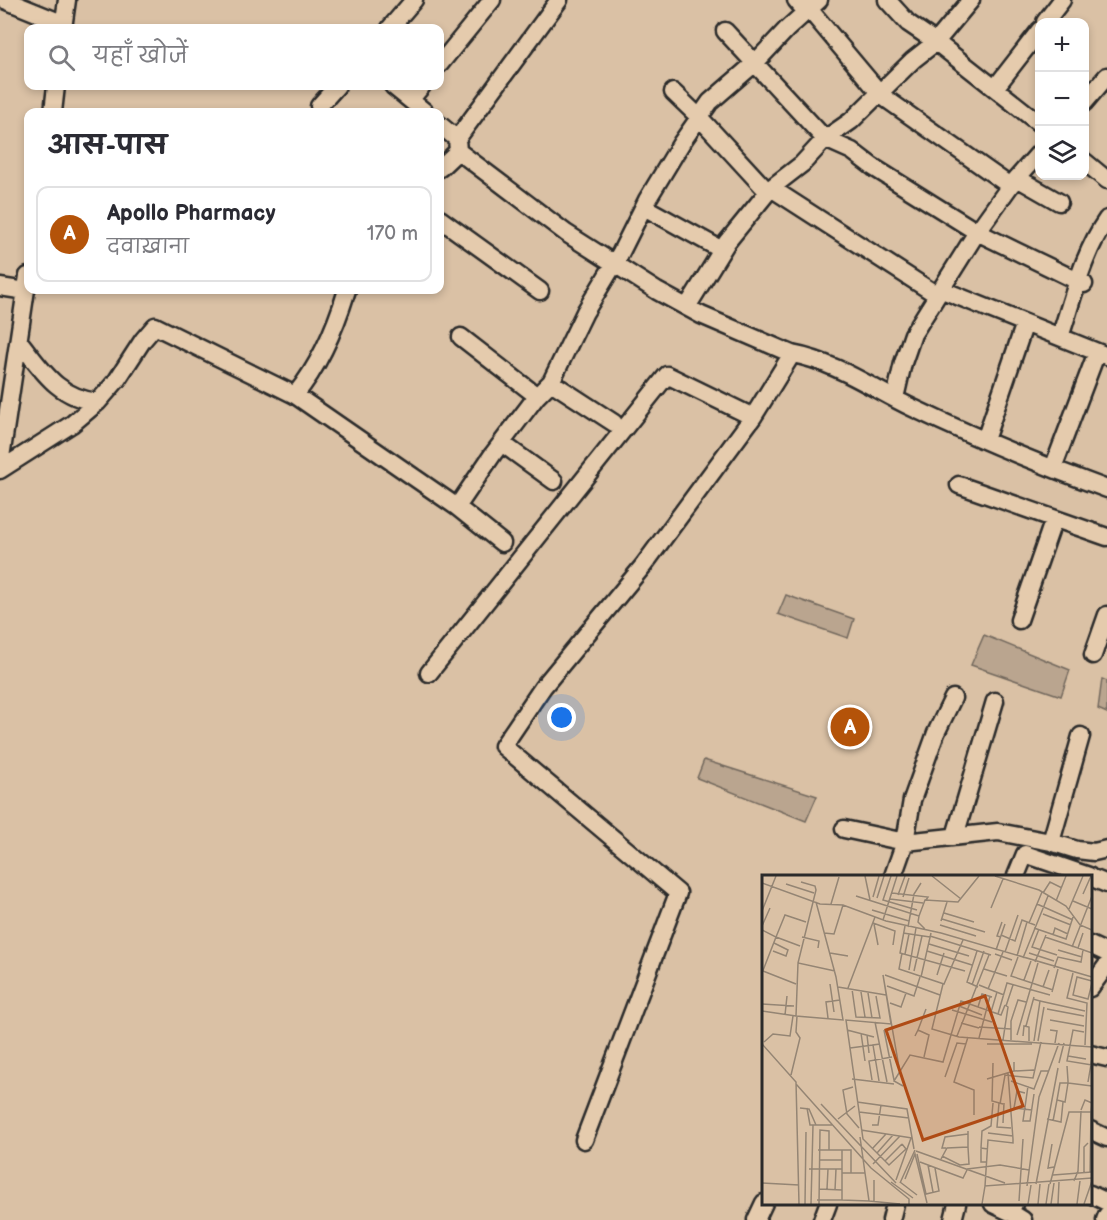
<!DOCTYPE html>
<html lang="hi">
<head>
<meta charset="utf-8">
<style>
	body { margin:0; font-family:"Balsamiq Sans","Playpen Sans Deva",sans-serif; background:#f2f2f3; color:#2b2b33 }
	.controls { position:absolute; right:18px; top:18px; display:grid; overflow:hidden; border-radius:12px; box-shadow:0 3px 9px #0003 }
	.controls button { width:54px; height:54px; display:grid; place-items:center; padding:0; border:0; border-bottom:2px solid #e1e1e2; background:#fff; color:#2b2b33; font:30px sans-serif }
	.you { position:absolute; left:562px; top:718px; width:21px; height:21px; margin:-15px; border:4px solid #fff; border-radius:50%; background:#1a73e8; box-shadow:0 0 0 9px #1a73e833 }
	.badge { display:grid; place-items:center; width:39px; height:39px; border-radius:50%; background:#b45309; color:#fff; font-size:20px; font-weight:700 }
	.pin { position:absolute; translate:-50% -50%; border:3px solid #fff; box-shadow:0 2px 6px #0006 }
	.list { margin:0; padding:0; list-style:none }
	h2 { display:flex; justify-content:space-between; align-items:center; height:78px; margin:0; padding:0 24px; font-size:26px }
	h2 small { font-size:20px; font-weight:400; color:#7c7c81 }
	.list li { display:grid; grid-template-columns:39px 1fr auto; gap:18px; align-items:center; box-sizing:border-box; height:96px; margin:0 12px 12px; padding:0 12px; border:2px solid #e1e1e2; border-radius:12px }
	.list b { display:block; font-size:22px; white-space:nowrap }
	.list p { margin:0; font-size:20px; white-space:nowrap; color:#7c7c81 }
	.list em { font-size:20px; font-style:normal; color:#7c7c81 }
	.icon { flex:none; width:33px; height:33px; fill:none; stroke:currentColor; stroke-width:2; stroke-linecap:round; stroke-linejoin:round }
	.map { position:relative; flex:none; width:1107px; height:1220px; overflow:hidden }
	.search { position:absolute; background:#fff; box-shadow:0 3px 9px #0003; left:24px; top:24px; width:420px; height:66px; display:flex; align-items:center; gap:15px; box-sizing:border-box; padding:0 21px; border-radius:12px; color:#7c7c81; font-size:22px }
	.panel { position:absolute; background:#fff; box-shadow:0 3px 9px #0003; left:24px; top:108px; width:420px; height:186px; border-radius:12px }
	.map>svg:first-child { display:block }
</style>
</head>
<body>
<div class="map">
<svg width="1107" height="1220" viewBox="0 0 1107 1220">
	<rect width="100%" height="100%" fill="#dac1a5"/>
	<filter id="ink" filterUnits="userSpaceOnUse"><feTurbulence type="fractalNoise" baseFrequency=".0167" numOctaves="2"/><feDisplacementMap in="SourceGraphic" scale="12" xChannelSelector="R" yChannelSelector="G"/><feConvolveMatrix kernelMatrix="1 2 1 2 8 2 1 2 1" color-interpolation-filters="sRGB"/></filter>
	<g filter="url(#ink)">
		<!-- green -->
		<path fill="#baa58f" stroke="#72685d" stroke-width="1.5" d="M786 595 854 619 848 638 778 614Z
			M984 635 1070 670 1061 696 971 665Z
			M1102 679 1107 681V713L1098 709Z
			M704 760 817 796 806 821 697 778Z"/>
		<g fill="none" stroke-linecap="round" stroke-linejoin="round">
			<defs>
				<path id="minor" d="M5 0 64 24
					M559 0 457 139 458 151 566 233 657 291 701 315 792 354C836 362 873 389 913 408 976 438 1041 465 1107 489
					M796 0 806 12
					M887 0 908 23 936 42 1040 124
					M809 9 882 96 1010 186
					M1045 22 1062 0
					M63 28 67 0
					M390 28 414 0
					M725 31 825 139 852 151 873 167 977 232 1084 284
					M440 64 492 0
					M393 86 425 112
					M995 88 1040 30
					M673 92 700 118 768 192
					M410 100 422 86
					M1084 103 1107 76
					M319 106 337 86
					M53 112 56 86
					M440 125 457 139
					M1084 161 1107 180
					M440 168 458 151
					M1017 178 1059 202
					M771 188 937 295
					M644 207 722 250
					M440 219 540 291
					M0 287 26 291
					M940 289 1107 356
					M687 307 727 242 771 188 802 164 825 139 851 121 913 60 936 42 971 0
					M461 337 537 396
					M1060 337C1073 298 1083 253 1107 219
					M19 341C42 370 58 398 98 402
					M551 382 614 423
					M295 395C319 366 336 326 347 290
					M895 398 903 363 913 334 977 232 1010 186 1040 152
					M985 440 1025 323
					M503 444 554 481
					M0 464 28 276
					M1053 468 1097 352
					M0 470 72 424 98 402 117 380 143 340 155 326 295 395 457 507 493 454 537 396 551 382 585 312 620 254 647 200 682 142 710 102 755 63 787 29 819 0
					M959 485 1107 537
					M457 507 502 543
					M1019 620 1054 519
					M1093 655 1107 615
					M429 673 667 375 753 417
					M844 829 905 842 998 832 1051 842 1077 850 1094 852 1107 849
					M955 836 995 701
					M1051 842 1081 736
					M893 876 905 842 912 800 936 733 953 698
					M1016 876 1025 854 1089 876
					M1090 877 1107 884
					M1090 945 1107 953
					M1090 988 1107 965
					M1090 1054 1107 1058
					M1090 1130 1107 1138
					M584 1140 678 893 503 746 543 687 643 566 753 417 792 354
					M1090 1194 1107 1202
					M993 1204 1010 1212
					M1014 1204 1010 1212 1023 1220
					M756 1220 764 1203
					M822 1220 828 1204
					M891 1220 895 1204
					M953 1220 957 1204
					M1105 1220 1107 1215"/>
			</defs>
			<!-- minor casing -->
			<use href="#minor" stroke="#2b2b2b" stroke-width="21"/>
			<!-- minor -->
			<use href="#minor" stroke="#e5cbad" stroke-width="16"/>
		</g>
	</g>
	<!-- overview -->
	<g transform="translate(762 875)">
		<rect width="330" height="330" fill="#dac1a5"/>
		<path fill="none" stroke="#948574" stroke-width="1.5" d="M103 1 108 25M129 1 121 25 155 35M170 1 199 24M233 1 277 15 304 31 318 50 330 55M39 7 53 11 54 15 36 88 73 96M0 8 58 29 81 30 124 46 179 58 330 102M24 9 52 18M130 18 166 22 164 25M281 18 288 7 300 13M321 19 329 1M136 20 143 1M94 21 157 41 156 47 163 54M111 22 117 1M141 22 147 3M115 23 122 1M128 24 161 28M294 26 304 1M311 26 330 34M69 29 77 2M275 29 311 45M229 33 241 4M307 34 321 1M110 35 147 46M0 36 14 1M182 38 212 47M281 39 309 50M157 41 163 25 196 27 217 1M180 44 223 57M121 45 135 1M179 46 185 27M111 48 133 56 131 70M267 48 280 17M112 49 116 70M178 50 214 61M0 51 8 33M143 51 138 78 203 96M146 52 152 19 159 8M272 53 304 64 311 42M277 54 270 72 295 80M0 55 14 62 0 98M62 58 72 59 81 30M141 58 168 62M321 58 316 73 330 78M239 60 253 66 260 45 273 50M291 60 293 53 306 59M168 61 229 80M40 62 57 66 56 73M239 62 235 61 240 47M283 62 316 73M167 69 207 81M38 71 14 62 23 40 44 47M310 72 330 21M234 75 243 49M296 75 320 82M11 76 24 81 26 75 12 68M165 76 210 90M215 76 205 107 216 112M243 77 256 40M68 78 86 81M140 78 137 94 182 109 201 65M267 78 292 86M143 79 147 59M233 79 250 85M255 81 265 47M256 82 249 101 270 108M261 83 286 21M273 87 284 60M36 88 34 141 81 145 74 102 54 27M292 93 296 82 319 87 321 75M222 94 245 101M147 95 154 53M1 96 34 109M152 96 160 61M311 98 305 123 325 128 323 170M123 100 178 120M175 100 182 78M159 102 169 58M262 105 269 86M330 106 315 102 311 120 326 124 330 108M270 108 291 115M68 109 72 137M181 109 170 154 197 162 330 172M210 110 222 76M217 110 242 120M125 111 152 121 158 102M76 112 124 120M281 112 287 95M86 113 113 42M90 114 94 142 118 143 114 121M226 114 241 77M99 117 103 142M290 117 296 94M106 118 110 143M271 124 278 126 272 166M278 126 323 136M128 128 139 132 144 118M0 129 32 131M197 131 220 140M244 131 251 110M216 132 220 119 230 122M285 134 322 141M190 135 230 147M0 136 34 141M229 137 235 117M236 139 245 108 288 120M23 140 25 121M66 143 64 127 78 125M288 145 322 151M113 147 125 207M199 148 217 153M264 151 272 122M217 152 249 154M85 155 112 162M122 155 132 205M156 155 164 134M288 155 295 156 293 168M322 157 311 155 305 186 330 190M99 158 103 186M105 160 107 178M255 160 276 88M153 161 156 155 167 160 162 182M195 161 227 80M261 161 262 151 267 152V166M206 162 192 207 212 215V240M217 163 228 121M241 165 246 132 243 130M249 165V146L256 125 264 127M276 166 282 132M2 167 11 159 28 161 31 141M0 169 34 207 37 329M225 169H270M88 173 111 170M306 181 324 184M231 188 230 226 241 229M297 188 302 168M305 191 306 206V208L303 227 295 225 298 208H306L330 211M252 196 272 195M138 198 121 100 129 149 84 145 101 264 127 290 144 274 140 269M246 198 251 264V268L226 265 223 311 330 303M29 200 38 163 34 157 35 141M183 202 195 168 204 169M90 204 132 209M225 204 252 196V187M110 205 107 186 130 182M117 206 111 170 118 169M249 206 272 214 279 196H287M326 207 330 183M34 209 109 293 147 324V329M141 211 132 206 148 180 181 187 199 126 239 140 243 130M266 211 261 246H268L272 219M91 212 81 215 85 239 97 253M263 218 255 216 252 233 270 235M95 227 145 234 152 274M237 228 235 252 249 253M59 229 134 308M238 229 243 200 271 203 279 167M38 233 47 234 54 250M45 233 48 250H71M319 235 323 225 330 228M97 237 147 243M76 244 93 231M285 244 299 247 301 227M291 246 295 225M241 248 242 228M110 250H116L119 230M99 255 150 263M226 258 251 261M290 269 286 293 292 292M184 273H180L183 262 206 259M219 273V287H224M110 274 124 259M226 274 219 273 220 256 229 251 231 228M56 275H80M154 276 243 308M115 278 131 260M155 279 164 319 177 316 173 293M180 281 198 290 207 289 206 272M179 284 185 273 206 272V256M57 285H80M123 286 140 269M158 287 201 303 205 295M111 289 138 261M166 290 171 317M47 294H80M205 294 238 290 267 295M328 297 329 237M80 298V325L107 326 103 298M89 298V275H80V298H103L98 262M322 299V272L326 268M291 300 330 297M143 304 153 279 165 328M134 305 149 263M312 306 316 296 319 236M129 307 151 323M138 307 155 320M0 308 37 310M138 308 153 275M274 309 296 193M288 309 307 237H329L330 228M265 311 277 222 297 168M57 314 80 315M65 314 66 294M73 315 74 294M55 325H80M107 326 138 329M112 326V305M257 326 261 264M43 329 44 257M49 329 51 250M57 329 58 255 67 256V275M220 329 223 311M266 329 269 310M276 329 278 309M284 329 287 309M289 329 292 308M296 329 297 307M315 329 318 306M322 329 330 306"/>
		<path fill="#af4b15" fill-opacity="0.15" stroke="#af4b15" stroke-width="3" d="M223 121 261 231 161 265 124 155Z"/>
		<rect width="330" height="330" fill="none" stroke="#2b2b2b" stroke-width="3"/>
	</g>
</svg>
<div class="controls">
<button>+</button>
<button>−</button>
<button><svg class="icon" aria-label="layers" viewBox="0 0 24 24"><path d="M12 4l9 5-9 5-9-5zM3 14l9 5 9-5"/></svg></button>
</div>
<div class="you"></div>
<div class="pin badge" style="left:850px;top:727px">A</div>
<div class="search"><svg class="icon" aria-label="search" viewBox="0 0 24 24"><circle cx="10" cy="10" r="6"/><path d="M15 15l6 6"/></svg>यहाँ खोजें</div>
<section class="panel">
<h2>आस-पास<small></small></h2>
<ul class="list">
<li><span class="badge">A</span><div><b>Apollo Pharmacy</b><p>दवाख़ाना</p></div><em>170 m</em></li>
</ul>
</section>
</div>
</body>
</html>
